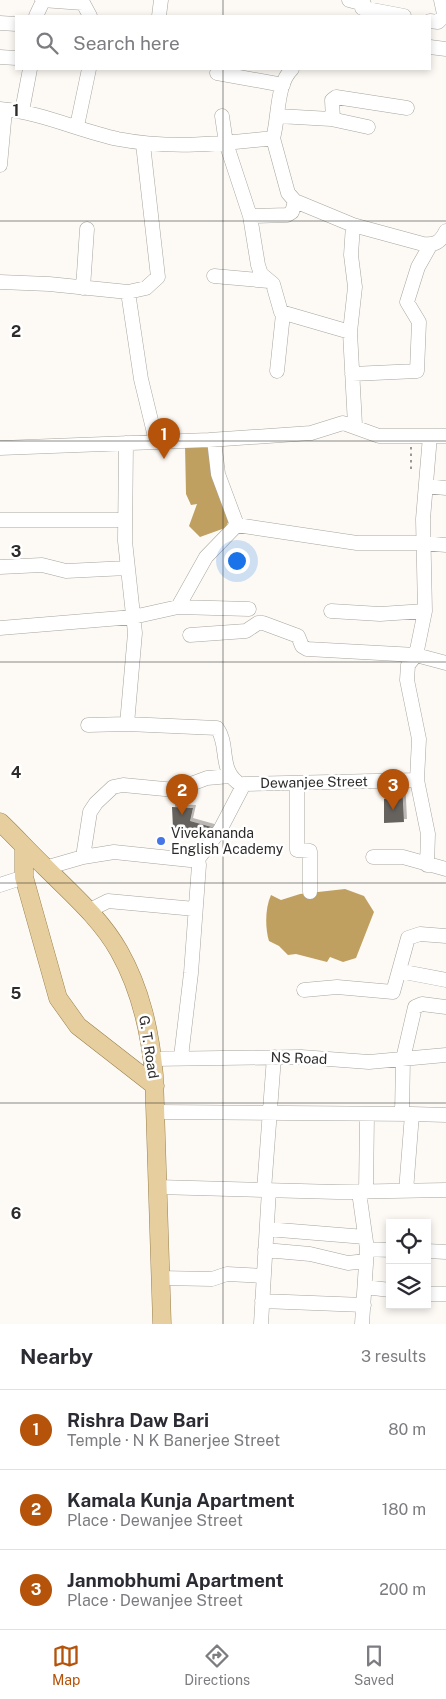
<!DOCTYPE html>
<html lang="en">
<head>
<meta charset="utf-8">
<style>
	body { margin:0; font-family:"Public Sans",sans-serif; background:#f7f7f7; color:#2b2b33 }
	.controls { position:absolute; right:15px; bottom:15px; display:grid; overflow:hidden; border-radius:0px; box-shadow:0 2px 8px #0003 }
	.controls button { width:45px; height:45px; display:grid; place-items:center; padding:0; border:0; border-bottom:1px solid #e1e1e2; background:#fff; color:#2b2b33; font:25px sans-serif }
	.you { position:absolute; left:236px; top:560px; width:18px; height:18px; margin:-12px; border:4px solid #fff; border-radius:50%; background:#1a73e8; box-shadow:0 0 0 8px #1a73e833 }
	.badge { display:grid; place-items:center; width:32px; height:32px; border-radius:50%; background:#b45309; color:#fff; font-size:16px; font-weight:700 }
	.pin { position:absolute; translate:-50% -41px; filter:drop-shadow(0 1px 2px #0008) }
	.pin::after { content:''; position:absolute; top:26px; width:18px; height:15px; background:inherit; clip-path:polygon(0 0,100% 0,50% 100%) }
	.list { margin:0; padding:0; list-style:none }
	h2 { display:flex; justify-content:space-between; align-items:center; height:65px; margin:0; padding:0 20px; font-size:21px }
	h2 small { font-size:16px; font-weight:400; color:#7c7c81 }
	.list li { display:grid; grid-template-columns:32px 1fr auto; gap:15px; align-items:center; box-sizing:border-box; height:80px; padding:0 20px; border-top:1px solid #e1e1e2 }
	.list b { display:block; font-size:19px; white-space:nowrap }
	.list p { margin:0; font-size:16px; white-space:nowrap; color:#7c7c81 }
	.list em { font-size:16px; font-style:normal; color:#7c7c81 }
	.icon { flex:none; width:28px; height:28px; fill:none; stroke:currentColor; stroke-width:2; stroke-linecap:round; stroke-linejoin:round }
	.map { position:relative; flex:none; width:446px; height:1324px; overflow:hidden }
	.search { position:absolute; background:#fff; box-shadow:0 2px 8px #0003; left:15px; right:15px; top:15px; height:55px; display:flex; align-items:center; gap:12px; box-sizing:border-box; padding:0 18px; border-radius:0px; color:#7c7c81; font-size:19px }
	.sheet { height:305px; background:#fff }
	nav { display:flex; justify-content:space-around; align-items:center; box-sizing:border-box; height:70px; border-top:1px solid #e1e1e2; background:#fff; font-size:14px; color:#7c7c81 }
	nav a { display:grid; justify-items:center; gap:2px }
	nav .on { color:#b45309 }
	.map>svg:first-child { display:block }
</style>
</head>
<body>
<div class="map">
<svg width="446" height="1324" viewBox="0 0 446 1324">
	<defs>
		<filter id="shadow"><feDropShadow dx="3" dy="-3" stdDeviation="0" flood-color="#0004"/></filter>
	</defs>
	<rect width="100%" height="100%" fill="#fdfaf5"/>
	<!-- water -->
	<path fill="#bfa061" d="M207 442 231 517 225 528 200 537 189 526 197 504 191 505 186 494 185 445Z
		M345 889 364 896 374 912 356 958 343 962 330 957 327 962 296 954 288 955 279 946 269 941C265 928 265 908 271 895L281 900 300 894Z"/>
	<!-- building -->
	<path fill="#66645f" filter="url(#shadow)" d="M392 783H402L404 822 384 823V799L391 797Z
		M172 807 193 808 190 821 215 828 206 834 173 828Z"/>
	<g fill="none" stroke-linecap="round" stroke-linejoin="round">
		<defs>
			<path id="minor" d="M42 0 83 3 90 16
				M349 0 364 4
				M441 0 444 14
				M362 8 404 16
				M36 16 43 1
				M159 16 161 0
				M430 21 438 22 446 14
				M0 23 16 24
				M430 47 446 49
				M0 57 16 58
				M217 73 283 85
				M0 109C41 112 77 130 118 139 169 149 221 144 273 138 279 118 276 84 292 69
				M22 111 30 69
				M222 116 226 143 250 216 258 265 261 274 273 284 281 312 350 332
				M278 116 331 119 368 127
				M333 119 332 100 336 97 407 108
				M77 126 89 69
				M273 138 288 193 295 201 353 225 423 244C435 245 440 243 446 231
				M0 165 5 110
				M250 216 287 215 292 212 295 201
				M353 225 351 255 355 287 350 332 355 425
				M214 276 269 281
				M0 282 49 284 128 292 141 379 156 441
				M83 288 87 229
				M128 292 146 288 158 277 143 144
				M277 371 283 314
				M352 374 417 371 419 322 407 302 418 267 431 244
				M126 443 125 541 135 633 127 724
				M0 448 209 440 311 433 343 423 379 436H446
				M426 486 446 488
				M0 520H125
				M237 525 357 543H423L446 545
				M0 567 42 565 66 571 127 568
				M178 607 249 609
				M331 611 380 614 425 611
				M0 628 133 617 178 607 206 557 237 525 218 474 214 440
				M190 635 246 631 258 623H263L298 636 302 646 307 649 416 655 446 663
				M88 725 127 724 217 728C229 744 219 768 237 782
				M297 783V850L310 851V892
				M83 857 90 812 96 803 113 787 123 785 175 790 207 778 230 776
				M373 857H403L446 869
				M427 865 428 834 417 780 419 739 407 680 408 665 416 655 425 611 423 519 430 436
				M45 868 83 857 114 852 190 860 198 859 220 830 244 784 417 780
				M0 885 24 877
				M88 911 108 901 195 909
				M399 971 446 980
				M304 990 337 987 393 992 408 938 420 934 446 936
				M181 1057 191 973 199 865 198 859
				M153 1059 301 1057 369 1062 446 1055
				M156 1112 412 1114
				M402 1114 403 1059 415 1007 422 1004 446 1007
				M157 1187 337 1192 446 1190
				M264 1190 274 1057
				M406 1191 412 1114 446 1115
				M359 1192 367 1249 362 1324
				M366 1192 367 1114
				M267 1229 365 1237
				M367 1249 390 1250
				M265 1250 310 1254 348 1263 366 1261
				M427 1251 446 1252
				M160 1278 212 1279 227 1274 263 1276
				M365 1287 390 1290
				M427 1294H446
				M262 1301 364 1305
				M261 1324 269 1190"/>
			<path id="major" d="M0 822C16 837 30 853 46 868 72 894 101 919 119 951 141 990 150 1031 154 1075L162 1324
				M24 846V877L58 998 78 1026 155 1086"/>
		</defs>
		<!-- minor casing -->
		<use href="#minor" stroke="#a7a59f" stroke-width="15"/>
		<!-- major casing -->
		<use href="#major" stroke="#9a804c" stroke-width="19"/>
		<!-- path -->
		<path stroke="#9a9895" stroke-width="2" stroke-dasharray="2.5 4" stroke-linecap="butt" d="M411 447V469"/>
		<!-- minor -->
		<use href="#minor" stroke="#fff" stroke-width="14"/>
		<!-- major -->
		<use href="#major" stroke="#e6ce9e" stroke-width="18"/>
	</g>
	<!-- grid -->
	<path fill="none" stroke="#2d2c2a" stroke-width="1" stroke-opacity="0.55" d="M223 0V16M223 69V1324M0 221H446M0 441H446M0 662H446M0 883H446M0 1103H446"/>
	<!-- markers -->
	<circle fill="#4575e6" stroke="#fff" stroke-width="2" cx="161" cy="841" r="5"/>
	<g text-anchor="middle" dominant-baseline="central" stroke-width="5" stroke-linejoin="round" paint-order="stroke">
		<!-- street labels -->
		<g font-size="14" fill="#2d2c2a" stroke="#fff">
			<text transform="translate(314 782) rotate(-1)">Dewanjee Street</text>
			<text transform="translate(149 1047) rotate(81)">G. T. Road</text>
			<text transform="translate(299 1058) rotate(2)">NS Road</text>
		</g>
		<!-- poi labels -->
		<g font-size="14" fill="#2d2c2a" stroke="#fff" text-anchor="start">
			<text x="171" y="833">Vivekananda<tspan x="171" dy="16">English Academy</tspan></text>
		</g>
	</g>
	<g font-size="16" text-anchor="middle" font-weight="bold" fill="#2d2c2a" stroke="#fff" stroke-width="5" stroke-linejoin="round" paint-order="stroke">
		<text x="16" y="116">1</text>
		<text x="16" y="337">2</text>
		<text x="16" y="557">3</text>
		<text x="16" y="778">4</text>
		<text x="16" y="999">5</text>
		<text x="16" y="1219">6</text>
	</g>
</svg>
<div class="controls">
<button><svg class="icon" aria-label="locate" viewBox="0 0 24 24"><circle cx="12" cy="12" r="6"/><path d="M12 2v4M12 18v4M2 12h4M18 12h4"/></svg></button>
<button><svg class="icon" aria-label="layers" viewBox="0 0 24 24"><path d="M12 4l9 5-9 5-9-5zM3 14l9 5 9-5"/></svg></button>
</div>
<div class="you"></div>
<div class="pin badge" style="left:164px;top:459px">1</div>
<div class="pin badge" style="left:182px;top:815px">2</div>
<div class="pin badge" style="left:393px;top:810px">3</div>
<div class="search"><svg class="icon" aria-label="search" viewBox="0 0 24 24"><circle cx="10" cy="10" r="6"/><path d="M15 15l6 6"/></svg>Search here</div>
</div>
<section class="sheet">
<h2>Nearby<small>3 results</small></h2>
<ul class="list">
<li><span class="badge">1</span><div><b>Rishra Daw Bari</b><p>Temple · N K Banerjee Street</p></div><em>80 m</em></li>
<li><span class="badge">2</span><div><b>Kamala Kunja Apartment</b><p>Place · Dewanjee Street</p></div><em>180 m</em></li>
<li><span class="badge">3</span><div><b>Janmobhumi Apartment</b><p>Place · Dewanjee Street</p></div><em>200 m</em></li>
</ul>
</section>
<nav>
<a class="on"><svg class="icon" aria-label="map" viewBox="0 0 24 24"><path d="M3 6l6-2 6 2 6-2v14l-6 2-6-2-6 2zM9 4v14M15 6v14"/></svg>Map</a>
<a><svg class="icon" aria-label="directions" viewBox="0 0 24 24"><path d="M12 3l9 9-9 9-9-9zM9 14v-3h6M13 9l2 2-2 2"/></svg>Directions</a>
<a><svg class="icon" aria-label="saved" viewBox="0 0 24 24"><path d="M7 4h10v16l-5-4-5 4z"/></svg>Saved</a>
</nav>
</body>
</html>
